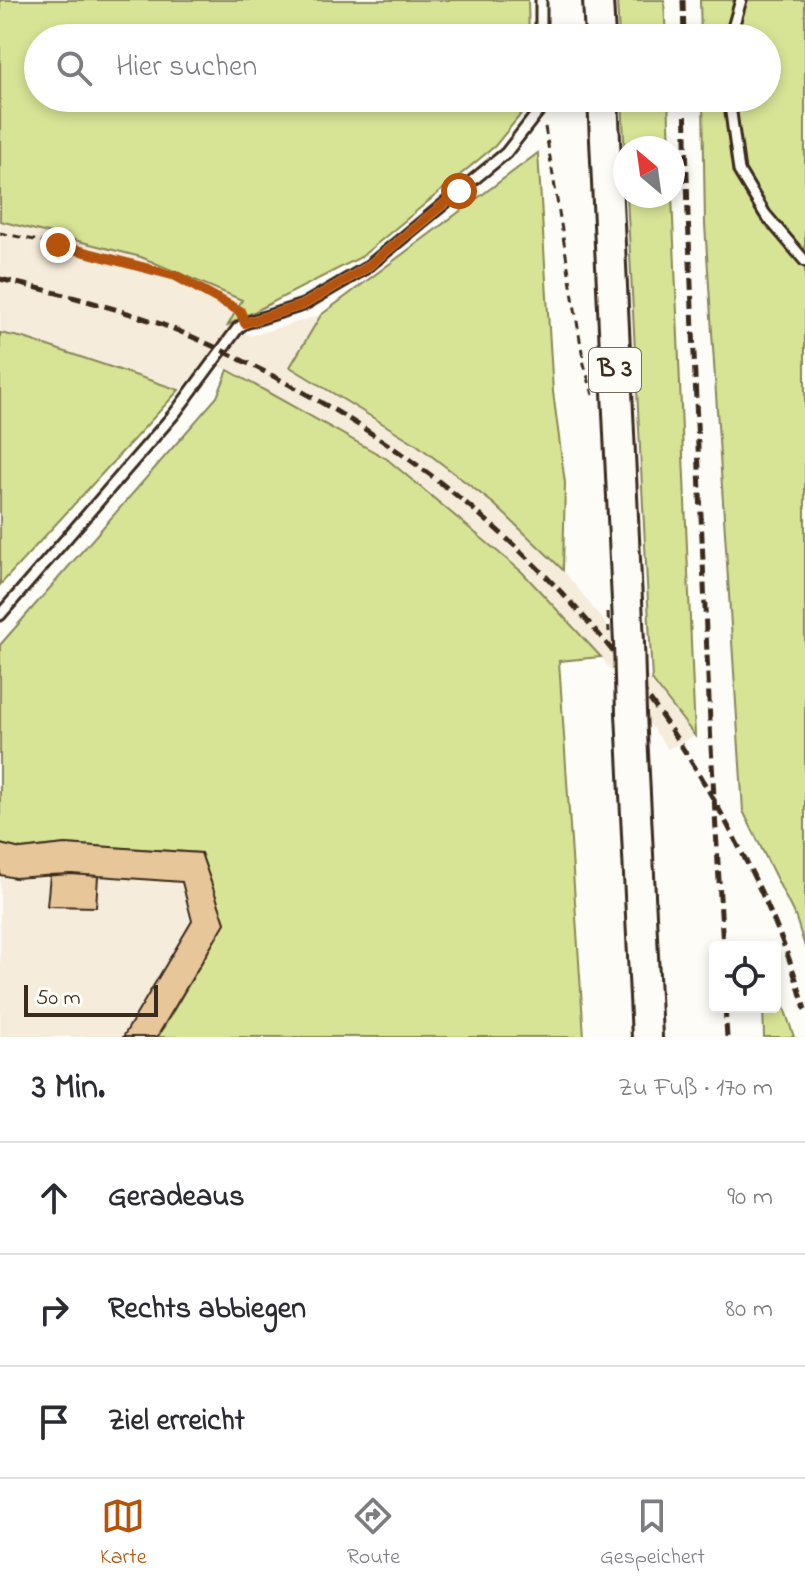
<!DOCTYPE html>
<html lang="de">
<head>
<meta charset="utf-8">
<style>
	body { margin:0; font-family:"Indie Flower",sans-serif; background:#f7f7f7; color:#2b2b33 }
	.controls { position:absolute; right:24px; bottom:24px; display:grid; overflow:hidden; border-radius:8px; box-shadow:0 4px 12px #0003 }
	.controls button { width:72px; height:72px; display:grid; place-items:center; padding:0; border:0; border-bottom:2px solid #e1e1e2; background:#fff; color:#2b2b33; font:40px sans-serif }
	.compass { position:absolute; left:613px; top:136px; width:72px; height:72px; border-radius:50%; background:#fff; box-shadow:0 4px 12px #0003; rotate:331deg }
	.scale { position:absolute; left:24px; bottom:20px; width:134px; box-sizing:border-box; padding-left:8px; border:4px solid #3b2a1e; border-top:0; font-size:22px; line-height:28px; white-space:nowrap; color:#3b2a1e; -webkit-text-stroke:6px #fdfcf7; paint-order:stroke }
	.stop { position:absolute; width:24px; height:24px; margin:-18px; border:6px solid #b45309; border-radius:50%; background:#fff }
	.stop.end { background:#b45309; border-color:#fff; box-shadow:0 2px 8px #0008 }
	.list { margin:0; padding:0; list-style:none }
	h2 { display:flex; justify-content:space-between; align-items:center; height:104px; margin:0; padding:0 32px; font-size:34px }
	h2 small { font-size:26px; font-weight:400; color:#7c7c81 }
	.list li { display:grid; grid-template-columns:52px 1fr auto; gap:24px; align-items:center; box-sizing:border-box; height:112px; padding:0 32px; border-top:2px solid #e1e1e2 }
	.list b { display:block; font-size:30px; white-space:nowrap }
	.list em { font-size:26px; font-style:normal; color:#7c7c81 }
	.icon { flex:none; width:44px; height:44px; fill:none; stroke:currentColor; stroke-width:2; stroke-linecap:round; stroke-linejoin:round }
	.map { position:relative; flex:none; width:805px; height:1037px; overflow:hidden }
	.search { position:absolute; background:#fff; box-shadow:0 4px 12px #0003; left:24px; right:24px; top:24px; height:88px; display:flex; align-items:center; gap:20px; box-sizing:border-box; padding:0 28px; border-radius:44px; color:#7c7c81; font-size:30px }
	.sheet { height:440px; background:#fff }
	nav { display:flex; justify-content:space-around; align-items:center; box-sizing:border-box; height:112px; border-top:2px solid #e1e1e2; background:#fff; font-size:22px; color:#7c7c81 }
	nav a { display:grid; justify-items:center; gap:4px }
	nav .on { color:#b45309 }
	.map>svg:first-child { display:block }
</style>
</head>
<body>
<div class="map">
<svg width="805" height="1037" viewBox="0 0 805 1037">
	<rect width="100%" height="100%" fill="#fdfcf7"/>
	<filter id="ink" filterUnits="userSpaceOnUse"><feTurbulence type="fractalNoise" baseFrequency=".0125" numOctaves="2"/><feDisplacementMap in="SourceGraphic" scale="16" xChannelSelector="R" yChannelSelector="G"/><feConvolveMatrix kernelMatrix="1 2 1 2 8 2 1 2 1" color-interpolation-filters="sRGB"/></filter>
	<g filter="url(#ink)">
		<!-- built -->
		<path fill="#f6ecdb" d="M0 222 141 257 243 300 229 324 251 336 321 315 290 367 416 444 494 504 563 570 695 736 668 749 601 657 522 572 387 459 228 370 207 361 179 390 24 338 0 333Z
			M0 844 21 849 65 844 201 853 225 923 158 1037H0Z"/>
		<!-- green -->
		<path fill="#d7e395" stroke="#89865a" stroke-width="2" d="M0 0H528L529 38H38V98H530V103L495 146 361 257 228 325 242 300 141 257 0 221Z
			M617 0H664L666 38H619Z
			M700 0H805V947L796 918 743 811 705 224 703 98H767V38H701Z
			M622 98H668L670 148H625V161Z
			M538 153 553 392 565 483 563 570 494 504 416 444 290 367 321 315Z
			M627 196H672L695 736 652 680Z
			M0 333 24 338 179 390 0 585Z
			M228 370 387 459 522 572 601 657 559 661 584 1037H158L225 923 201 853 65 844 21 849 0 844V645L217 397Z
			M775 981 794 1037H764L763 1007H775Z"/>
		<!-- building -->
		<path fill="#e7c699" stroke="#3b2a1e" stroke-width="2" d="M0 844 21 849 65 844 201 853 225 923 157 1037H123L192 921 182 882 71 874 15 878 0 875Z
			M71 874 98 876 96 907 47 906 50 875Z"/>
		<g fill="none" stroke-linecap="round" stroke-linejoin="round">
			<defs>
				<path id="lane" d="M541 0V38
					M730 38 741 0
					M729 98 739 171 765 214 805 261
					M0 615 175 413 238 328 245 323 303 305 366 268 506 153 541 108 542 98"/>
				<path id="primary" d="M598 0 600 38
					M603 98 629 643
					M631 713 647 1037"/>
			</defs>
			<!-- lane casing -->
			<use href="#lane" stroke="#3b2a1e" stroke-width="15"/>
			<!-- primary casing -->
			<use href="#primary" stroke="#3b2a1e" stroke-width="34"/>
			<!-- path -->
			<path stroke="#3b2a1e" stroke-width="3" stroke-dasharray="8 6" stroke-linecap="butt" d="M545 127 584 364 593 395
				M0 233C82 250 170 263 240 312"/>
			<!-- lane -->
			<use href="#lane" stroke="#fdfcf7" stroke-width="9"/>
			<!-- primary -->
			<use href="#primary" stroke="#fdfcf7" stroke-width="28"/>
			<!-- rail -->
			<path stroke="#3b2a1e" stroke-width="5" stroke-dasharray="12 6" stroke-linecap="butt" d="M683 0 684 38
				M685 98 688 215 711 746 723 947
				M0 279C47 290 94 302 140 317 184 331 226 352 267 373 460 471 616 621 720 811 754 874 787 941 805 1010
				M725 1007 727 1037"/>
			<defs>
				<path id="primary-bridge" d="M629 643 631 713"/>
			</defs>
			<!-- primary-bridge casing -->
			<use href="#primary-bridge" stroke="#3b2a1e" stroke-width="34" stroke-linecap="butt"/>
			<!-- path-bridge -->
			<path stroke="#3b2a1e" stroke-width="3" stroke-dasharray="8 6" stroke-linecap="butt" d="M608 612 609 632"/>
			<!-- primary-bridge -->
			<use href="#primary-bridge" stroke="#fdfcf7" stroke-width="28"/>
		</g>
	</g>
	<g fill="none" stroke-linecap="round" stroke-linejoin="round" filter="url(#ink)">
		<!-- route -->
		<path stroke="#b45309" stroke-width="10" d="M58 245 176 276 240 311 245 323 303 305 366 268 459 191"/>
	</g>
	<g text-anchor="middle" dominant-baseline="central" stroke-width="6" stroke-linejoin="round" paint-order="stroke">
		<!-- shield labels -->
		<rect fill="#fdfcf7" stroke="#75695f" stroke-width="2" x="589" y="348" width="52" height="44" rx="6"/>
		<g font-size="26" font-weight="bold" fill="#3b2a1e">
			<text x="615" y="370">B 3</text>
		</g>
	</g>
</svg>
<div class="controls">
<button><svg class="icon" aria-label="locate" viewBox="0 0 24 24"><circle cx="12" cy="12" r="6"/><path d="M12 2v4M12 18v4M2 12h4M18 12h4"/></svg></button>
</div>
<svg class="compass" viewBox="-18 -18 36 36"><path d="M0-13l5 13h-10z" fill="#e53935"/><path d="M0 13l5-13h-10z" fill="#7c7c81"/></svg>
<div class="scale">50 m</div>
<div class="stop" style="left:459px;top:191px"></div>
<div class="stop end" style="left:58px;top:245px"></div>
<div class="search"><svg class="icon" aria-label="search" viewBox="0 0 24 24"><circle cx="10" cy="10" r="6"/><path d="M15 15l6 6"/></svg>Hier suchen</div>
</div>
<section class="sheet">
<h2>3 Min.<small>Zu Fuß · 170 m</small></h2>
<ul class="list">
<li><svg class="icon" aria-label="ahead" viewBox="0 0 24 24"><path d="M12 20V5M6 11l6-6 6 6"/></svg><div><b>Geradeaus</b></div><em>90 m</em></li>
<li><svg class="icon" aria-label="right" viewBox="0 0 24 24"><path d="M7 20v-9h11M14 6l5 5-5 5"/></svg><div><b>Rechts abbiegen</b></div><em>80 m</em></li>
<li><svg class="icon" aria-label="arrive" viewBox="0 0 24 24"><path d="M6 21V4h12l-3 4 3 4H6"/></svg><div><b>Ziel erreicht</b></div></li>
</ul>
</section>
<nav>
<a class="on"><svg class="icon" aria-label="map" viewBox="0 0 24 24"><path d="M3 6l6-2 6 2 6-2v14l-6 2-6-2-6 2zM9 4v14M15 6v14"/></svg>Karte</a>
<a><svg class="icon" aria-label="directions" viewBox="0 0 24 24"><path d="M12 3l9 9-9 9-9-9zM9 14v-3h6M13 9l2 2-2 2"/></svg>Route</a>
<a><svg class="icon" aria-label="saved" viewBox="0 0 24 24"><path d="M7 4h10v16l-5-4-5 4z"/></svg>Gespeichert</a>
</nav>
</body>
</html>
